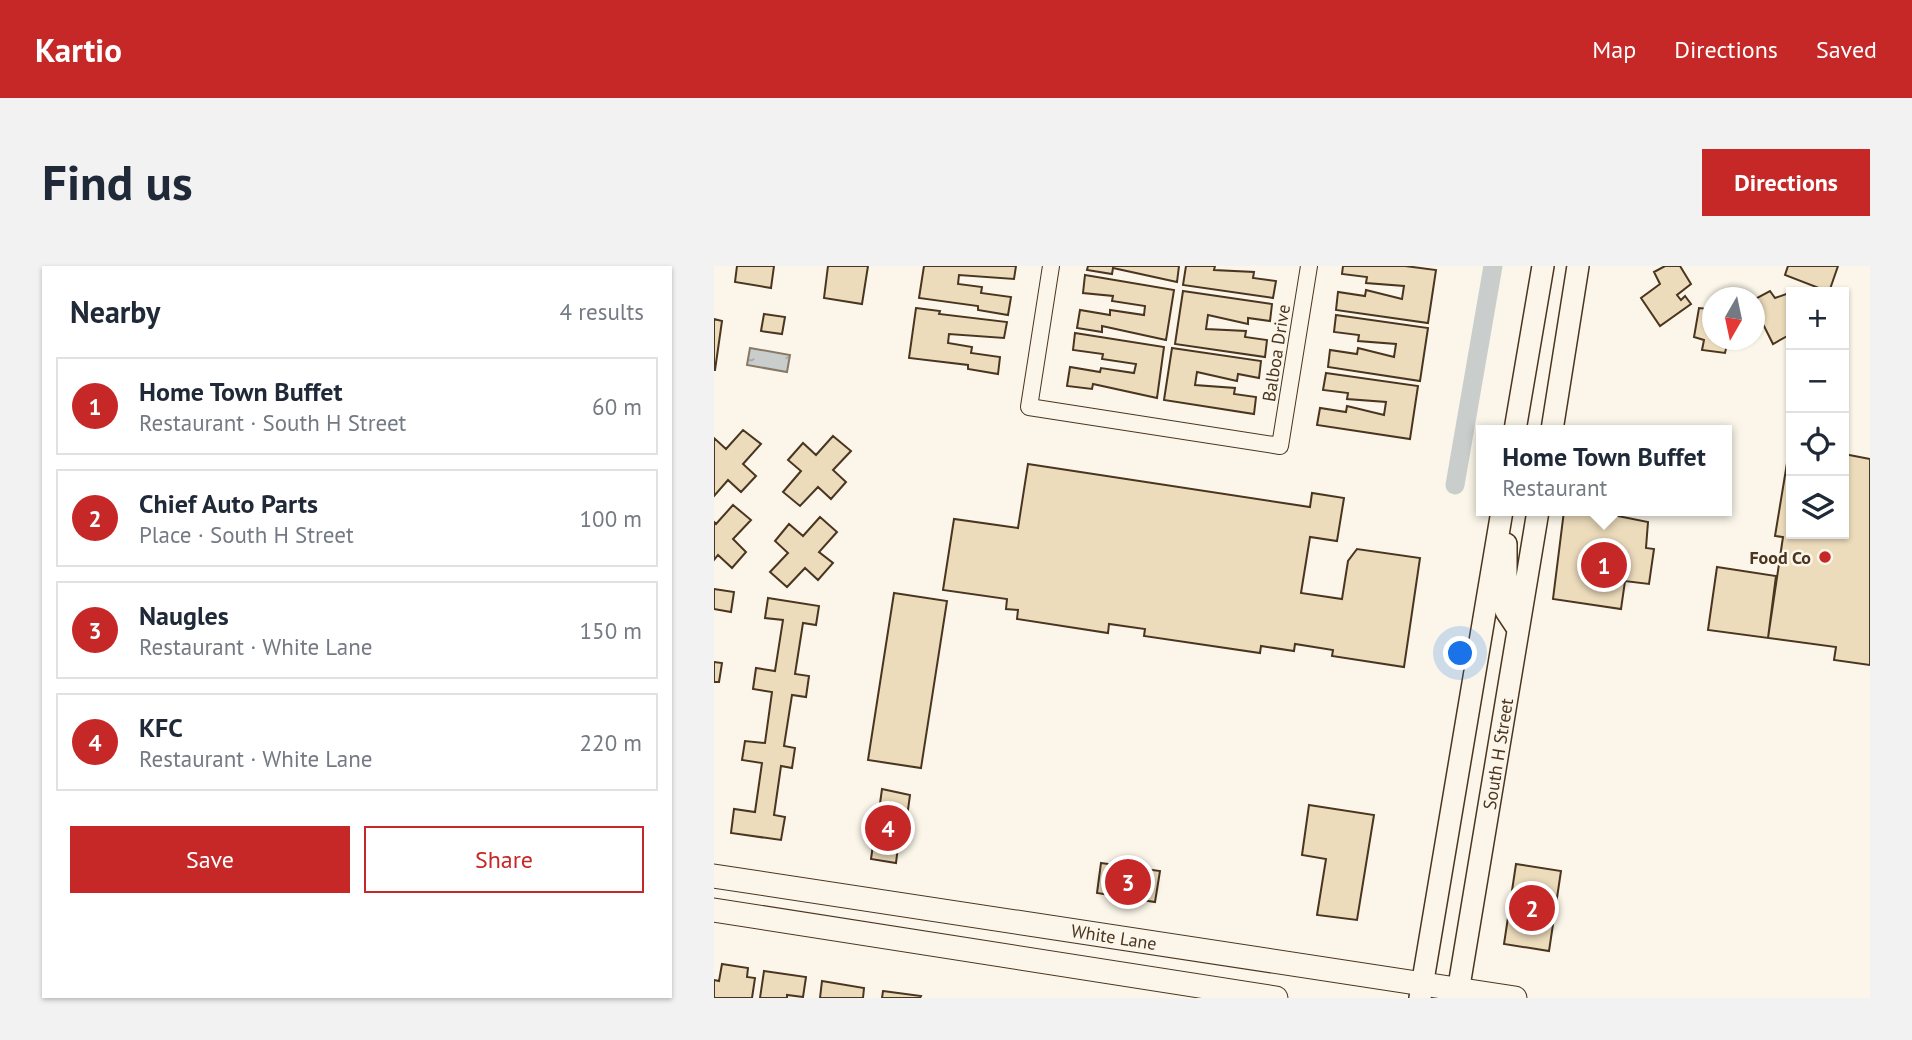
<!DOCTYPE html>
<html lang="en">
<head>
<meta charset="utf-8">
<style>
	body { margin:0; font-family:"PT Sans",sans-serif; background:#f2f2f3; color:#1f2937 }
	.controls { position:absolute; right:21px; top:21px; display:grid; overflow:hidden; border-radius:0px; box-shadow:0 2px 5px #0004 }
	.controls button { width:63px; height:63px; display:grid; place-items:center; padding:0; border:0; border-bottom:2px solid #e0e1e3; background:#fff; color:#1f2937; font:35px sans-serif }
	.compass { position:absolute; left:988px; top:21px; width:63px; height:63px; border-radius:50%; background:#fff; box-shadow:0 2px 5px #0004; rotate:189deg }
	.you { position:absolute; left:747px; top:388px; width:24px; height:24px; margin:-18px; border:5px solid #fff; border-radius:50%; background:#1a73e8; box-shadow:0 0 0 10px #1a73e833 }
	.badge { display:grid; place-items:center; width:46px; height:46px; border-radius:50%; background:#c62828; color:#fff; font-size:23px; font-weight:700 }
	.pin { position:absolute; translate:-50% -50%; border:4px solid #fff; box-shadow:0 2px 7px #0006 }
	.popup { position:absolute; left:762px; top:159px; width:256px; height:91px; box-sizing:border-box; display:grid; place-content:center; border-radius:0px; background:#fff; filter:drop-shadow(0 2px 5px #0005); font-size:23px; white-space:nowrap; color:#747a83 }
	.popup b { font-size:26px; color:#1f2937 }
	.popup::after { content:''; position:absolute; left:50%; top:100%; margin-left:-14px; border:14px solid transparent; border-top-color:#fff }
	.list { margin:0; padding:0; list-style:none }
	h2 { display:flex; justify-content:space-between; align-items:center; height:91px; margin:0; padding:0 28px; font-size:30px }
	h2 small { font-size:23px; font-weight:400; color:#747a83 }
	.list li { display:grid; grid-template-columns:46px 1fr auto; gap:21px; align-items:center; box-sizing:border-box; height:98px; margin:0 14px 14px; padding:0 14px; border:2px solid #e0e1e3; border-radius:0px }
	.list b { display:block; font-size:26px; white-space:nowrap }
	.list p { margin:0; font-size:23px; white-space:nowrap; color:#747a83 }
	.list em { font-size:23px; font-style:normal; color:#747a83 }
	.actions { display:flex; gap:14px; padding:21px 28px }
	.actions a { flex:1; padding:16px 0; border:2px solid #c62828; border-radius:0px; text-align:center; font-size:24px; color:#c62828 }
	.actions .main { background:#c62828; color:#fff }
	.icon { flex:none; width:38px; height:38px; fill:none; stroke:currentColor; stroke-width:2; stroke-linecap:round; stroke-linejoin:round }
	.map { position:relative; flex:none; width:1156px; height:732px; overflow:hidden; border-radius:0px }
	header { display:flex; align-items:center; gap:42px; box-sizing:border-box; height:98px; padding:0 35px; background:#c62828; color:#fff }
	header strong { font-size:33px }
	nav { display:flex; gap:38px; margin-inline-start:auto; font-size:24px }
	.intro { display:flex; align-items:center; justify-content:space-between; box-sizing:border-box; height:168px; padding:0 42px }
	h1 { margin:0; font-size:49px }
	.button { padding:18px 32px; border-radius:0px; background:#c62828; color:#fff; font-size:24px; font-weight:700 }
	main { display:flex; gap:42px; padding:0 42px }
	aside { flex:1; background:#fff; border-radius:0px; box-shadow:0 2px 5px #0004 }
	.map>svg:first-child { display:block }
</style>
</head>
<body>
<header>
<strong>Kartio</strong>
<nav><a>Map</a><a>Directions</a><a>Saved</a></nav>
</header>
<div class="intro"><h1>Find us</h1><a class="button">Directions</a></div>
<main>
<aside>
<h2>Nearby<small>4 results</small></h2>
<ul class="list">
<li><span class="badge">1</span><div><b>Home Town Buffet</b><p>Restaurant · South H Street</p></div><em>60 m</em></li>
<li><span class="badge">2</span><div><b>Chief Auto Parts</b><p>Place · South H Street</p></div><em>100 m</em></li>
<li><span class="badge">3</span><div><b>Naugles</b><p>Restaurant · White Lane</p></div><em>150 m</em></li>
<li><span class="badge">4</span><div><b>KFC</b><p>Restaurant · White Lane</p></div><em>220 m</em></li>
</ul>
<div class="actions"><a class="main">Save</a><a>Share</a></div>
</aside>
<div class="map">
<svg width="1156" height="732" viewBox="0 0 1156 732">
	<defs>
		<pattern id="water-ripples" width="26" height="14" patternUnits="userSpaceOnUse" patternTransform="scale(1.75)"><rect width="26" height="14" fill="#c9cecd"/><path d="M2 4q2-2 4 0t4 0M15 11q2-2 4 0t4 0" fill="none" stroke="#a5a8a6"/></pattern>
	</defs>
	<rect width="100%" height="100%" fill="#fbf6e9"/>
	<!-- water -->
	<path fill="url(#water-ripples)" stroke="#887966" stroke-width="2" d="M36 82 76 89 73 106 33 99Z"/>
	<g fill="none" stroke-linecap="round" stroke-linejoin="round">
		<!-- canal -->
		<path stroke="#c9cecd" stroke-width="19" d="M741 219 779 0"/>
	</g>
	<!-- building -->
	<path fill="#ecdcbc" stroke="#4a3520" stroke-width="2" d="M23 0H60L57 22 21 16Z
		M114 0H154L148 38 110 32Z
		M210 0H302L300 13 245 9 244 18 268 21 267 27 297 31 294 49 264 44V40L205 32Z
		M374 0H465L463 16 399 2 398 8 373 4Z
		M472 0H501L500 4 540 6 539 12 562 15 559 32 469 19Z
		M629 0H691L722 4 714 57 622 44 624 26 651 30 652 24 688 33 690 20 652 17 653 11 628 8Z
		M951 0H966L977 18 963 29 967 34 971 30 977 38 946 60 927 32 946 18 940 6Z
		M1074 0H1124L1115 26 1071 9Z
		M371 9 460 24 452 74 388 60V66L363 62 366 44 396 49V44L430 49 431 40 398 35 399 30 369 27Z
		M469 25 558 38 556 55 534 52V58L494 49 492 63 532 65 531 71 553 74 551 91 461 78Z
		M1056 25 1061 32 1078 26 1077 68 1059 78 1049 58H1045L1041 51V33Z
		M996 39 999 74H1014L1011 87 988 84 990 74 980 71 985 42 995 43Z
		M202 42 226 45 225 48 293 56 290 72 235 68 234 77 258 81 257 87 286 91 284 108 254 103V99L195 92Z
		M50 48 71 51 68 68 47 65Z
		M622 49 714 62 706 115 614 101 616 84 643 88 644 82 680 91 682 78 644 75 645 69 620 66Z
		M0 53 8 55 1 104H0Z
		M361 67 450 81 443 132 379 118 378 123 353 120 356 101 386 106 387 102 420 107 422 98 388 93 389 88 359 84Z
		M458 82 547 95 545 112 524 108 523 115 483 106 481 119 521 122 520 128 542 131 540 148 450 134Z
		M612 107 704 120 696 173 603 159 606 142 632 146 633 140 670 149 672 136 633 133 634 127 609 124Z
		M29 164 47 178 29 198 42 210 27 226 14 214 0 230V172L12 183Z
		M119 170 137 185 119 204 132 216 117 233 104 221 86 240 69 226 87 205 74 194 89 177 102 189Z
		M1076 179 1077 268H1130V188L1156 193V399L1120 394 1122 381 1054 372 1069 271 1061 270Z
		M314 198 596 241 598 227 630 232 623 275 596 271 587 327 628 333 634 295 643 283 706 292 690 401 618 390 619 384 581 378 580 385 547 380 546 387 430 370 431 363 395 358 394 367 303 353 304 344 292 343 293 333 229 324 240 253 304 262Z
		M19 239 37 254 19 273 32 286 18 302 4 289 0 294V256L2 258Z
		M850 245H879L934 256 932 282 940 283 935 318 911 315 907 343 839 333Z
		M106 251 123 266 105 286 119 297 104 314 91 302 73 321 56 306 74 287 61 275 75 258 89 270Z
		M1003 301 1062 310 1054 372 994 364Z
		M0 323 20 326 17 346 0 343Z
		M180 327 233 335 207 502 154 494Z
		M54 332 105 340 102 359 89 357 81 408 95 410 92 431 78 429 70 480 81 482 78 502 67 500 60 549 71 551 67 574 17 567 20 543 41 546 48 497 28 494 31 475 51 477 58 426 39 423 42 402 61 405 69 354 51 352Z
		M0 396 8 397 5 416H0Z
		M168 523 196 529 190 573 185 572 182 597 157 593 159 579 155 578 158 551 164 552Z
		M595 539 660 549 643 654 603 649 612 593 588 589Z
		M387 597 446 605 441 636 383 627Z
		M802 598 847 605 835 685 790 678Z
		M8 698 34 702 33 711 41 712 38 732H0V714L5 715Z
		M50 705 92 711 89 731 73 729V732H46Z
		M108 715 150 722 149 732H106Z
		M169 725 207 730 206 732H168Z"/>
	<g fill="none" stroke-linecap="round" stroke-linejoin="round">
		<defs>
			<path id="minor" d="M337 0 315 141 566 180 595 0"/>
			<path id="tertiary" d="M801 164 829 0
				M838 164 864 0
				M792 278V345L804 363
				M706 732 788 245
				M743 732 824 245"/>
			<path id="secondary" d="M0 610 801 732
				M0 644 562 732"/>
		</defs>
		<!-- minor casing -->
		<use href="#minor" stroke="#4a3520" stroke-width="18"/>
		<!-- tertiary casing -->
		<use href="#tertiary" stroke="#4a3520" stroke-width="24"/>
		<!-- secondary casing -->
		<use href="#secondary" stroke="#4a3520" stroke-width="25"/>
		<!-- minor -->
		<use href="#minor" stroke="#fbf6e9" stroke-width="16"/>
		<!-- tertiary -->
		<use href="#tertiary" stroke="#fbf6e9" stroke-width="21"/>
		<!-- secondary -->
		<use href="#secondary" stroke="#fbf6e9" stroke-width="23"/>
	</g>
	<!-- markers -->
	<circle fill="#c62828" stroke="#fbf6e9" stroke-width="2.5" cx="1111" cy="291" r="7"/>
	<g text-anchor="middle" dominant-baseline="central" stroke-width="5" stroke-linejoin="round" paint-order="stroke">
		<!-- street labels -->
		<g font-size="18" fill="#4a3520" stroke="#fbf6e9">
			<text transform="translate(562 87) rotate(-81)">Balboa Drive</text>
			<text transform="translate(784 488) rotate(-81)">South H Street</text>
			<text transform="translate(400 671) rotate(9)">White Lane</text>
		</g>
		<!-- poi labels -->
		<g font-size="18" font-weight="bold" fill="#4a3520" stroke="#fbf6e9" text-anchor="end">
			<text x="1097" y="291">Food Co</text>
		</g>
	</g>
</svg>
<div class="controls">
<button>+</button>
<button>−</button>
<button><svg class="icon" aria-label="locate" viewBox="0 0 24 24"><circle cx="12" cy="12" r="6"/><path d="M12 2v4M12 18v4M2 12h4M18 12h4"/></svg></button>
<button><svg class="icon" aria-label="layers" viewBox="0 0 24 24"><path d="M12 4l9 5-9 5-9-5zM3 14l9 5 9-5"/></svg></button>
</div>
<svg class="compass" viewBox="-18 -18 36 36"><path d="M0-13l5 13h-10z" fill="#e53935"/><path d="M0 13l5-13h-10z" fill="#747a83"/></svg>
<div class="you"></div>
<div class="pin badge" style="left:890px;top:299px">1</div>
<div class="popup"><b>Home Town Buffet</b>Restaurant</div>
<div class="pin badge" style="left:818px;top:642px">2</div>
<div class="pin badge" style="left:414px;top:616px">3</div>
<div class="pin badge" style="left:174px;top:562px">4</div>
</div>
</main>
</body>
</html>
